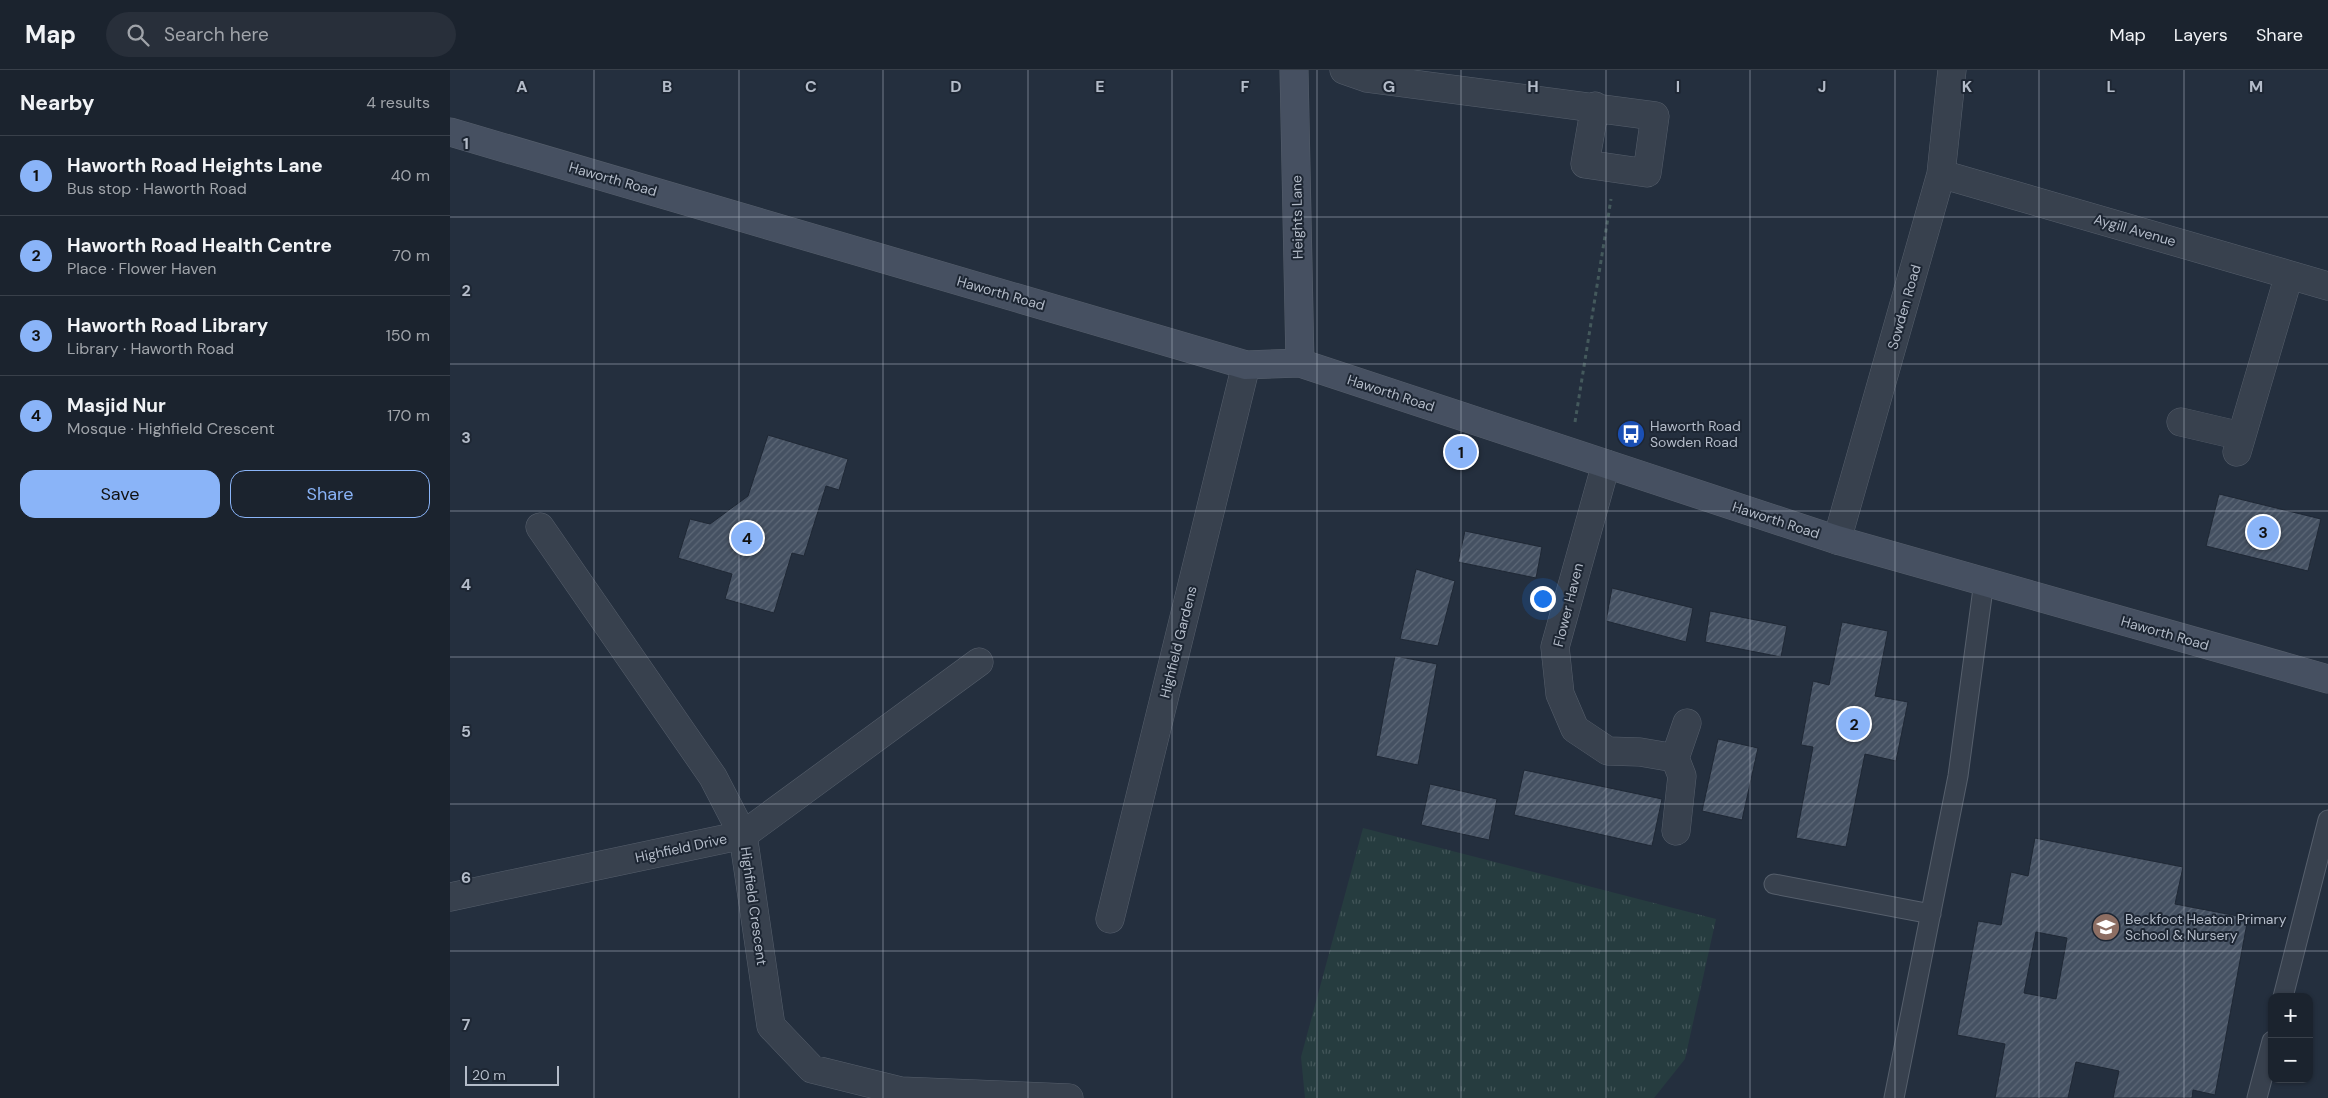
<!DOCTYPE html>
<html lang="en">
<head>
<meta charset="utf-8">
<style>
	body { margin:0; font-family:"DM Sans",sans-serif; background:#282f3a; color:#f1f3f6 }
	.controls { position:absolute; right:15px; bottom:15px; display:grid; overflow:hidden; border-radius:10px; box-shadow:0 1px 4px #0004 }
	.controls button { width:45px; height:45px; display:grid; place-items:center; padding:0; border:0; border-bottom:1px solid #39404a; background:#1b232e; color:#f1f3f6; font:25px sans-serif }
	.scale { position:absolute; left:15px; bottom:12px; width:94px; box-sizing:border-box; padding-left:5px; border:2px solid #b4bcc9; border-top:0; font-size:14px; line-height:18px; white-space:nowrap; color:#b4bcc9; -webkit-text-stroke:4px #1d2633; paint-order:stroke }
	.you { position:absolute; left:1092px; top:528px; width:18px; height:18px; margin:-12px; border:4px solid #fff; border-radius:50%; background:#1a73e8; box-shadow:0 0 0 8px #1a73e833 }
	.badge { display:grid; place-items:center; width:32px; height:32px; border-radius:50%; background:#8ab4f8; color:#111; font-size:16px; font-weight:700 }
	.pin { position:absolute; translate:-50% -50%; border:2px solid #fff; box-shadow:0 1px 5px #0006 }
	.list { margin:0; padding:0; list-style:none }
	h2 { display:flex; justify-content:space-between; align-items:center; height:65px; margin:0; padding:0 20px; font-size:21px }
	h2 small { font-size:16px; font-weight:400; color:#a0a4aa }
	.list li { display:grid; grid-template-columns:32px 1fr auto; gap:15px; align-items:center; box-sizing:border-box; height:80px; padding:0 20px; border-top:1px solid #39404a }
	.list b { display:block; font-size:19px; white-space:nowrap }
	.list p { margin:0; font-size:16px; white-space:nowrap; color:#a0a4aa }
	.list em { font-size:16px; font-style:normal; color:#a0a4aa }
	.actions { display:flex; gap:10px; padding:15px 20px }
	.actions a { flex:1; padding:11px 0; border:1px solid #8ab4f8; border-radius:15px; text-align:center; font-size:18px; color:#8ab4f8 }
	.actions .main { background:#8ab4f8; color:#111 }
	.icon { flex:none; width:28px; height:28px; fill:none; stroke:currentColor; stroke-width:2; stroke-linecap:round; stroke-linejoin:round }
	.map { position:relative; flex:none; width:1878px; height:1028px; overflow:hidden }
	header { display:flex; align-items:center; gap:30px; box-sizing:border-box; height:70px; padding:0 25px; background:#1b232e; border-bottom:1px solid #39404a }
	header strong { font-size:24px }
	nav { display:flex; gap:28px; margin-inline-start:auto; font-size:18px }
	.search { width:350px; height:45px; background:#282f3a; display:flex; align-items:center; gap:12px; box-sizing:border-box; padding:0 18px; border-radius:28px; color:#a0a4aa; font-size:19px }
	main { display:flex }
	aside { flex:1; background:#1b232e }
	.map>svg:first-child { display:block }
</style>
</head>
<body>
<header>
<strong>Map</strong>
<div class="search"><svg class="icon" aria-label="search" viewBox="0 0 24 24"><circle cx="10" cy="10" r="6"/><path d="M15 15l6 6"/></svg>Search here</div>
<nav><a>Map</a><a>Layers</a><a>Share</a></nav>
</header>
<main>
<aside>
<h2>Nearby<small>4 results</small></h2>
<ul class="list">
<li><span class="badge">1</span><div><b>Haworth Road Heights Lane</b><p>Bus stop · Haworth Road</p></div><em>40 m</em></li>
<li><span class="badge">2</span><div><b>Haworth Road Health Centre</b><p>Place · Flower Haven</p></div><em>70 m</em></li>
<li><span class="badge">3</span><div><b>Haworth Road Library</b><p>Library · Haworth Road</p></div><em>150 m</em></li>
<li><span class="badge">4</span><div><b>Masjid Nur</b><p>Mosque · Highfield Crescent</p></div><em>170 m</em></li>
</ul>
<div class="actions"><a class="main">Save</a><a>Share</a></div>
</aside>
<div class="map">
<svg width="1878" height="1028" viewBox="0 0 1878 1028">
	<defs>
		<pattern id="grass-tufts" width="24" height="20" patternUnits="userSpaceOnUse" patternTransform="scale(1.25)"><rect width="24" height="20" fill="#263c3f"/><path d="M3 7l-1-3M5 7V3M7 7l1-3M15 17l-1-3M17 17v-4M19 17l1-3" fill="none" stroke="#435659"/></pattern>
		<pattern id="building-hatch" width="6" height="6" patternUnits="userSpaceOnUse" patternTransform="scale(1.25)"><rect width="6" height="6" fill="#455162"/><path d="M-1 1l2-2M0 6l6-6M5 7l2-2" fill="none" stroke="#5d6877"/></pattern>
	</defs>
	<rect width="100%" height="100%" fill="#242f3e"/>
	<!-- grass -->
	<path fill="url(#grass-tufts)" d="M913 758 1266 849 1235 989 1204 1028H855L851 987Z"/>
	<!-- building -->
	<path fill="url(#building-hatch)" stroke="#1f2835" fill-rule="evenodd" d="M318 365 398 389 389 420 376 416 354 486 342 483 324 543 275 529 282 504 228 488 240 449 260 454 298 426Z
		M1769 424 1871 449 1858 501 1756 476Z
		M1015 461 1092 477 1086 508 1008 492Z
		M966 499 1005 511 988 576 950 569Z
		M1162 518 1243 538 1236 572 1156 551Z
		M1260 541 1337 556 1331 587 1255 572Z
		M1392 552 1438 561 1425 626 1458 632 1446 691 1415 684 1396 777 1346 768 1363 677 1351 675 1363 611 1379 615Z
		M945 586 987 594 968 695 926 686Z
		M1268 669 1308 678 1292 750 1252 741Z
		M1074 700 1212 729 1202 776 1064 745Z
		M980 714 1047 729 1039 770 971 755Z
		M1585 768 1733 797 1725 834 1798 848 1765 1025 1743 1020 1742 1028H1663L1669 1001 1626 992 1618 1028H1545L1555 974 1507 965 1528 851 1551 855 1561 802 1578 806ZM1586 862 1617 868 1606 929 1574 923Z"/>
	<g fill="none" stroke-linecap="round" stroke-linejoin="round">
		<defs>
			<path id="lane" d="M1324 814 1481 844
				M1833 927 1878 750
				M1444 1028 1508 706 1534 511
				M1807 1028 1822 971"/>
			<path id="street" d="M894 0 917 8 1205 46 1197 103 1135 94 1145 36
				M1491 104 1878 216
				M1731 352 1791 366
				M1787 382 1839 205
				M1156 394 1105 577 1110 624 1125 659 1158 681 1190 682 1225 688 1232 706 1226 761
				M90 457 263 707 293 765 321 956 362 999 451 1021 619 1028
				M1387 470 1491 104 1502 0
				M1225 688 1237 653
				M0 827 293 765 529 592
				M660 849 796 295"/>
			<path id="secondary" d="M844 0 850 293
				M0 62 796 295 850 293 1387 470 1878 609"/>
		</defs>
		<!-- lane casing -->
		<use href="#lane" stroke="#565f6c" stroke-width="21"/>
		<!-- street casing -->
		<use href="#street" stroke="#565f6c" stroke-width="29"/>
		<!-- secondary casing -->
		<use href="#secondary" stroke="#565f6c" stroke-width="29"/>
		<!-- path -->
		<path stroke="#44595c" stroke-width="3" stroke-dasharray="4 4" stroke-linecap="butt" d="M1125 352 1161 129"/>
		<!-- lane -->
		<use href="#lane" stroke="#38414e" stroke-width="19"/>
		<!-- street -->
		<use href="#street" stroke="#38414e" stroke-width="28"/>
		<!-- secondary -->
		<use href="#secondary" stroke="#465061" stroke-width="28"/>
	</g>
	<!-- grid -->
	<path fill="none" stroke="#b4bcc9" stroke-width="1" stroke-opacity="0.55" d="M144 0V1028M289 0V1028M433 0V1028M578 0V1028M722 0V1028M867 0V1028M1011 0V1028M1156 0V1028M1300 0V1028M1445 0V1028M1589 0V1028M1734 0V1028M0 147H1878M0 294H1878M0 441H1878M0 587H1878M0 734H1878M0 881H1878"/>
	<!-- icons -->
	<defs>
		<symbol id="bus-disc" viewBox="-11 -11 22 22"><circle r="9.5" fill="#1a4fb4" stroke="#1d2633"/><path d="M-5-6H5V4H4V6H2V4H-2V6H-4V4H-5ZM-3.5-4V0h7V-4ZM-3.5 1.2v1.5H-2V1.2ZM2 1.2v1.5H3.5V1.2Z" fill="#fff"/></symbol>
		<symbol id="school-disc" viewBox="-11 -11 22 22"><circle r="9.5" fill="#8d6e63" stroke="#1d2633"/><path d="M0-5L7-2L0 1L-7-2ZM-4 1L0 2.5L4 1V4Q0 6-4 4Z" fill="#fff"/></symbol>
	</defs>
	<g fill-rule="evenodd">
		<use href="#bus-disc" x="1165" y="348" width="32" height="32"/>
		<use href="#school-disc" x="1640" y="841" width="32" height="32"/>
	</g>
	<g text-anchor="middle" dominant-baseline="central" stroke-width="4" stroke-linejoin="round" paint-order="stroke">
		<!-- street labels -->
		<g font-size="14" fill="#b4bcc9" stroke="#1d2633">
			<text transform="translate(163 109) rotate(16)">Haworth Road</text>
			<text transform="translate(847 147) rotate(-91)">Heights Lane</text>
			<text transform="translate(1685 160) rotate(16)">Aygill Avenue</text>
			<text transform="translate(551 223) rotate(16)">Haworth Road</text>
			<text transform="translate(1454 237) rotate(-74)">Sowden Road</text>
			<text transform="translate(941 323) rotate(18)">Haworth Road</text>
			<text transform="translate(1326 450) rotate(18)">Haworth Road</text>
			<text transform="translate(1118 535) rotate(-76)">Flower Haven</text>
			<text transform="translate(1715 563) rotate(16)">Haworth Road</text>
			<text transform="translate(728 572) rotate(-76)">Highfield Gardens</text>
			<text transform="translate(231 778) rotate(-12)">Highfield Drive</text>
			<text transform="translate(304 836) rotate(82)">Highfield Crescent</text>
		</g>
		<!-- poi labels -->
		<g font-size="14" fill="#b4bcc9" stroke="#1d2633" text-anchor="start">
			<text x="1200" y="356">Haworth Road<tspan x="1200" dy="16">Sowden Road</tspan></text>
			<text x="1675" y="849">Beckfoot Heaton Primary<tspan x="1675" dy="16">School &amp; Nursery</tspan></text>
		</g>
	</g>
	<g font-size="16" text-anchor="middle" font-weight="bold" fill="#b4bcc9" stroke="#1d2633" stroke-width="4" stroke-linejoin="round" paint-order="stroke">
		<text x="72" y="22">A</text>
		<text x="217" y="22">B</text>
		<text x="361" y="22">C</text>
		<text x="506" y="22">D</text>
		<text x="650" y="22">E</text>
		<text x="795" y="22">F</text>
		<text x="939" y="22">G</text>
		<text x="1083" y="22">H</text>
		<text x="1228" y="22">I</text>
		<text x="1372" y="22">J</text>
		<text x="1517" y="22">K</text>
		<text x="1661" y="22">L</text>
		<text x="1806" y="22">M</text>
		<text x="16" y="79">1</text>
		<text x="16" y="226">2</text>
		<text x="16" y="373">3</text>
		<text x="16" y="520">4</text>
		<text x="16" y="667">5</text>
		<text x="16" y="813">6</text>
		<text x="16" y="960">7</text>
	</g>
</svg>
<div class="controls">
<button>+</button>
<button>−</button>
</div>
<div class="scale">20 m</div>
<div class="you"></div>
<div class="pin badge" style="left:1011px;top:382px">1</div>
<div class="pin badge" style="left:1404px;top:654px">2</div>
<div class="pin badge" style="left:1813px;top:462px">3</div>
<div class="pin badge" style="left:297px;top:468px">4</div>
</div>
</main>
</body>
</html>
